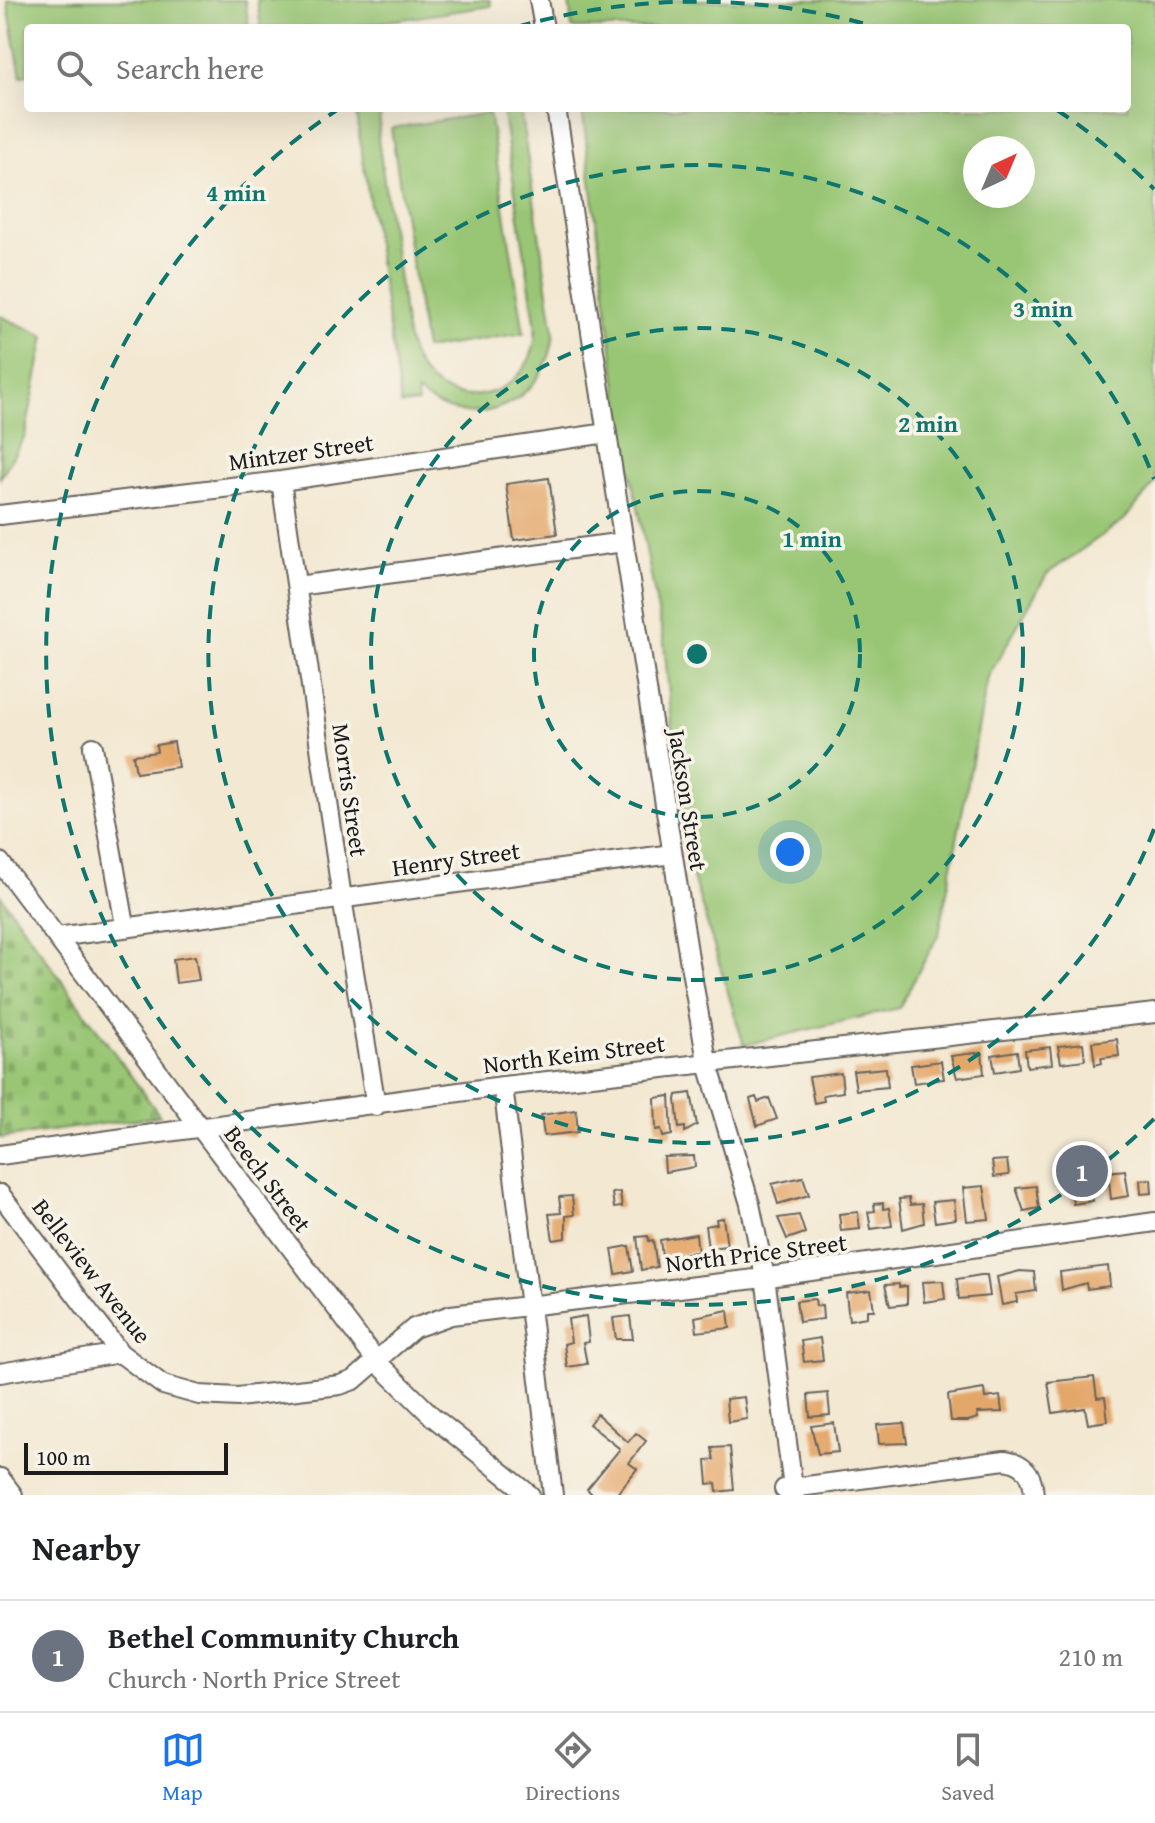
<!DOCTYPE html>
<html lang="en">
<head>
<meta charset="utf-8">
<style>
	body { margin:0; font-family:"Gentium Book Plus",serif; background:#f6f6f6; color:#202124 }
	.compass { position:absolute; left:963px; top:136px; width:72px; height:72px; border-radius:50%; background:#fff; box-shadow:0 8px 32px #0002; rotate:44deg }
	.scale { position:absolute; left:24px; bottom:20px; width:204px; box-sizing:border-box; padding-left:8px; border:4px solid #1c1c1c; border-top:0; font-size:22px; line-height:28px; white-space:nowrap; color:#1c1c1c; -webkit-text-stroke:6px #f7f3e8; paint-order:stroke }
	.you { position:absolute; left:790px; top:852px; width:28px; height:28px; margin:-20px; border:6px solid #fff; border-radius:50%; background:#1a73e8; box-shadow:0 0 0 12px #1a73e833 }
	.badge { display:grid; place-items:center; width:52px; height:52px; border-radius:50%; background:#1a73e8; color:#fff; font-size:26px; font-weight:700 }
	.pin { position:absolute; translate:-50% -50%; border:4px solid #fff; box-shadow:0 2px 8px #0006 }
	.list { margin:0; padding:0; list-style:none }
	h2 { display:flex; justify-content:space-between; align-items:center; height:104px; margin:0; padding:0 32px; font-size:34px }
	h2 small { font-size:26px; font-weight:400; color:#757577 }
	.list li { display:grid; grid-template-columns:52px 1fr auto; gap:24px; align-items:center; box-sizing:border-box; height:112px; padding:0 32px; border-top:2px solid #e0e0e0 }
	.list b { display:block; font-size:30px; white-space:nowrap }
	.list p { margin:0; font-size:26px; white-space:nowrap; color:#757577 }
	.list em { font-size:26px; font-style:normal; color:#757577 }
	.icon { flex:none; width:44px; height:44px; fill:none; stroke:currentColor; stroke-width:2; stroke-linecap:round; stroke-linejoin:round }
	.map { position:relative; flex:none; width:1155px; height:1495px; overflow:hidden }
	.search { position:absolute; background:#fff; box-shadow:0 8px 32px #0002; left:24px; right:24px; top:24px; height:88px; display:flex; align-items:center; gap:20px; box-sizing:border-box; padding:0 28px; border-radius:8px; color:#757577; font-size:30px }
	.sheet { height:216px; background:#fff }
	nav { display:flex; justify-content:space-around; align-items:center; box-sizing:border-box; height:112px; border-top:2px solid #e0e0e0; background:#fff; font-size:22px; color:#757577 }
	nav a { display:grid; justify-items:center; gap:4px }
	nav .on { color:#1a73e8 }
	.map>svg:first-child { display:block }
</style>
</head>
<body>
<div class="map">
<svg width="1155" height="1495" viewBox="0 0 1155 1495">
	<defs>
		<pattern id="cemetery-stones" width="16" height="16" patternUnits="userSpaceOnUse" patternTransform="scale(2)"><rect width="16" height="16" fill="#99c674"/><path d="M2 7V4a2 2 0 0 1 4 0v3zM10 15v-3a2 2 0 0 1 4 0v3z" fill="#83aa64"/></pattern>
	</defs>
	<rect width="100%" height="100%" fill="#f7f3e8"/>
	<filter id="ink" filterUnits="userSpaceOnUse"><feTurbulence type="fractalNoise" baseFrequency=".0125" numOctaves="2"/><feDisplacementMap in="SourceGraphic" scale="16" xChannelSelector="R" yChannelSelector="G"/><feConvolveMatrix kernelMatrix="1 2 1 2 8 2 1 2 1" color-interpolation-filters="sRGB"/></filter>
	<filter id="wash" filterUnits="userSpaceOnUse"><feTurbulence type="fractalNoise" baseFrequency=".006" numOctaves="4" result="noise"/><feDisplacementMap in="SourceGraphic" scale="32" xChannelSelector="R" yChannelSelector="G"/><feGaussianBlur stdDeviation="1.8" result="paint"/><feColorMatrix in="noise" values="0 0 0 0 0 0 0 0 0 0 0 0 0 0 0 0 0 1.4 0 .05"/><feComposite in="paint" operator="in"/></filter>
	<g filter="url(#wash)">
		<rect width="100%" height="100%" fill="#f3e8d2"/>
		<!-- grass -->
		<path fill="#99c674" stroke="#5a7148" stroke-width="2" fill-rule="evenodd" d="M7 0H245L249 28H28V75L21 76Z
			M257 0H490L491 6 342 28H261Z
			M569 0H1155V483L1124 520 1047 574 988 677 939 934 899 1008 744 1045 684 848 664 643 620 413 582 108H1127V28H572ZM975 148H1023V196H975Z
			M355 108H381L378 139C385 188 392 237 400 286 404 309 404 337 414 358 445 426 544 395 535 321L502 108H520L554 332C549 402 472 438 417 392L418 403 401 405Z
			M489 113 524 333 425 349 391 128Z
			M0 316 45 336 25 436 0 478Z"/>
		<!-- cemetery -->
		<path fill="url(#cemetery-stones)" stroke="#5a7148" stroke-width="2" d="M0 895 160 1116 0 1138Z"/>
		<g id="blocks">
			<!-- building -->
			<path fill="#e4a76a" d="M549 478 557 534 514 540 506 484Z
				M174 742 178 767 136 773 133 755 157 752 156 745Z
				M195 956 199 980 176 983 173 959Z
				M1117 1039 1119 1056 1101 1058 1102 1063 1095 1065 1092 1042Z
				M1083 1043 1085 1060 1061 1063 1058 1046Z
				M1050 1047 1052 1064 1027 1067 1025 1050Z
				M1017 1051 1019 1068 995 1072 992 1055Z
				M982 1052 984 1074 957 1078 951 1056Z
				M941 1061 944 1079 914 1083 911 1065Z
				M886 1068 888 1087 856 1090 853 1071Z
				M841 1073 843 1092 823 1095 824 1101 814 1103 809 1077Z
				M691 1093 697 1125 685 1132V1127L679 1128 676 1100 677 1095Z
				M670 1096 672 1135 663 1137 661 1129 656 1130 655 1098Z
				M756 1097 758 1102 769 1098 777 1119 757 1126 750 1099Z
				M576 1110 578 1132 544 1136 541 1115Z
				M694 1156 695 1167 665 1172 664 1157Z
				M1007 1160 1009 1175 994 1177 992 1161Z
				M1125 1170 1129 1196 1111 1199 1108 1172Z
				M803 1177 809 1195 778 1204 772 1184Z
				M1151 1179 1152 1193 1141 1194 1140 1180Z
				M1091 1184 1093 1201 1073 1204 1071 1187Z
				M984 1186 989 1219 967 1221 963 1188Z
				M1036 1186 1039 1208 1024 1211 1016 1188Z
				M620 1192 622 1207 614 1208 612 1193Z
				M572 1196 574 1215 566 1216V1238L553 1240 549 1214 561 1213 559 1197Z
				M909 1198 910 1205 922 1204 924 1223 903 1229 899 1199Z
				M954 1200 956 1219 935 1222 932 1202Z
				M883 1203V1209L889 1208 892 1226 871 1229 868 1212 875 1211 874 1204Z
				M858 1212 860 1229 841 1231 839 1214Z
				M799 1215 805 1233 787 1239 778 1218Z
				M723 1218 727 1246 708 1248 705 1226 717 1224 716 1219Z
				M696 1234 698 1252 662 1256 660 1240Z
				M648 1236 649 1241 653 1240 657 1267 641 1270 637 1237Z
				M629 1246 633 1271 616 1274 612 1249Z
				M1108 1266 1110 1286 1087 1289 1086 1283 1062 1290 1060 1272Z
				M1020 1271 1034 1272 1036 1291 1016 1294 1017 1302 1002 1305 997 1277Z
				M981 1275H987L990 1296 959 1299 957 1279Z
				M943 1281 945 1299 924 1302 922 1282Z
				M899 1284V1287L907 1286V1304L890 1306 885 1285Z
				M871 1290 874 1310H867V1317L849 1320 846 1293Z
				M815 1299 816 1306 822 1305 823 1319 799 1322 796 1301Z
				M728 1310 730 1328 697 1332 695 1317Z
				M586 1316 589 1342 583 1343 587 1364 567 1367 564 1344 571 1342 568 1319Z
				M630 1316 633 1339H616L613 1318Z
				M820 1338 823 1360 804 1362 801 1341Z
				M1094 1377 1097 1398 1105 1397 1108 1421 1088 1424 1085 1408 1053 1413 1048 1382Z
				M984 1389 985 1398 1000 1396 1002 1412 977 1413 978 1418 968 1421H951L948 1395Z
				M828 1393 830 1415 810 1417 808 1395Z
				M744 1397 747 1419 728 1422 726 1399Z
				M597 1414 628 1442 636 1433 646 1441 629 1463 637 1469 616 1495H593L587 1489 620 1449 589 1424Z
				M834 1423 838 1452 818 1454 811 1426Z
				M904 1423 907 1443 879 1444 877 1425Z
				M730 1447 734 1490 717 1492 716 1483 708 1484 706 1461 714 1460 712 1448Z"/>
		</g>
	</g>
	<g filter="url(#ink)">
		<use href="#blocks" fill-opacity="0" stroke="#67635c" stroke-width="2"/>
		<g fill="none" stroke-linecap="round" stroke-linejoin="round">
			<defs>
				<path id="minor" d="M539 0 544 28
					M556 108 689 958 707 1061 750 1204 765 1277 794 1495
					M281 481 342 898 376 1106
					M0 515 281 481 607 433
					M297 586 624 542
					M93 747 125 925
					M0 862 377 1362 433 1417 530 1495
					M57 937 672 854
					M503 1086 553 1495
					M0 1155 503 1086 1155 1013
					M0 1194 120 1353 163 1385 199 1395 238 1397 340 1385 354 1380 414 1328 451 1315 755 1279 1155 1222
					M0 1373 120 1353
					M0 1478 13 1495
					M784 1489 1005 1460C1026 1463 1033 1475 1034 1495"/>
			</defs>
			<!-- minor casing -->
			<use href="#minor" stroke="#67635c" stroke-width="22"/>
			<!-- minor -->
			<use href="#minor" stroke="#fff" stroke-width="18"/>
		</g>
	</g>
	<!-- distance rings -->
	<g fill="none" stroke="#0f766e" stroke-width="4" stroke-dasharray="14 10">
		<circle cx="697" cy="654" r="163"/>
		<circle cx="697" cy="654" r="326"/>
		<path d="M1154 829A489 489 0 1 1 1154 479"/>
		<path d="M1154 1119A652 652 0 1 1 337 110M517 27A652 652 0 0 1 877 27M1057 110A652 652 0 0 1 1154 189"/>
	</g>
	<g text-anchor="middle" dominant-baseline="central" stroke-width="7" stroke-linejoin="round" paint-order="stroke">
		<!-- street labels -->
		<g font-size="24" fill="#1c1c1c" stroke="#f7f3e8">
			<text transform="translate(301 452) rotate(-8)">Mintzer Street</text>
			<text transform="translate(350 790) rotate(82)">Morris Street</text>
			<text transform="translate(688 800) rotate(81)">Jackson Street</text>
			<text transform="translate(456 859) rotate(-8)">Henry Street</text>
			<text transform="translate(574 1054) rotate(-7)">North Keim Street</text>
			<text transform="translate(268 1179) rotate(53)">Beech Street</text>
			<text transform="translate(756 1253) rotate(-7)">North Price Street</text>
			<text transform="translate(92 1271) rotate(52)">Belleview Avenue</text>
		</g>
	</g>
	<circle cx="697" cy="654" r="12" fill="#0f766e" stroke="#f7f3e8" stroke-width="4"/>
	<g font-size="24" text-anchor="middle" font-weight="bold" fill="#0f766e" stroke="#f7f3e8" stroke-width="7" stroke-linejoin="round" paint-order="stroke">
		<text x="236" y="201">4 min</text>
		<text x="1043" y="317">3 min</text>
		<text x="928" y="432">2 min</text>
		<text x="812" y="547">1 min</text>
	</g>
</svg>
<svg class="compass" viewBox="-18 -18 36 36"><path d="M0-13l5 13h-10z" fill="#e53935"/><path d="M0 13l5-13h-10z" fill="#757577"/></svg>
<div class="scale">100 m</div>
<div class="you"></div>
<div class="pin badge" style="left:1082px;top:1171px;background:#6b7280">1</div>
<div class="search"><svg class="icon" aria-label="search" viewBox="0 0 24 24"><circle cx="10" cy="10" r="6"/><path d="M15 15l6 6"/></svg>Search here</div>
</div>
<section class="sheet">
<h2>Nearby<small></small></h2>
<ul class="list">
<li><span class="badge" style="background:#6b7280">1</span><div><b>Bethel Community Church</b><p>Church · North Price Street</p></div><em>210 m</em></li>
</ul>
</section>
<nav>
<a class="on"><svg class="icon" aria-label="map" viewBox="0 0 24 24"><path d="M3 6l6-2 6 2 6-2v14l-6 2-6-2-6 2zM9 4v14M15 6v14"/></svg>Map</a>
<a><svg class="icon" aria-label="directions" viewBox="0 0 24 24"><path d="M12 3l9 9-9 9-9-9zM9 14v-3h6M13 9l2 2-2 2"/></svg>Directions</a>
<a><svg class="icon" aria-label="saved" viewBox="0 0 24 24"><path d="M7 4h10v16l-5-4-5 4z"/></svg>Saved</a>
</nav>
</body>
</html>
